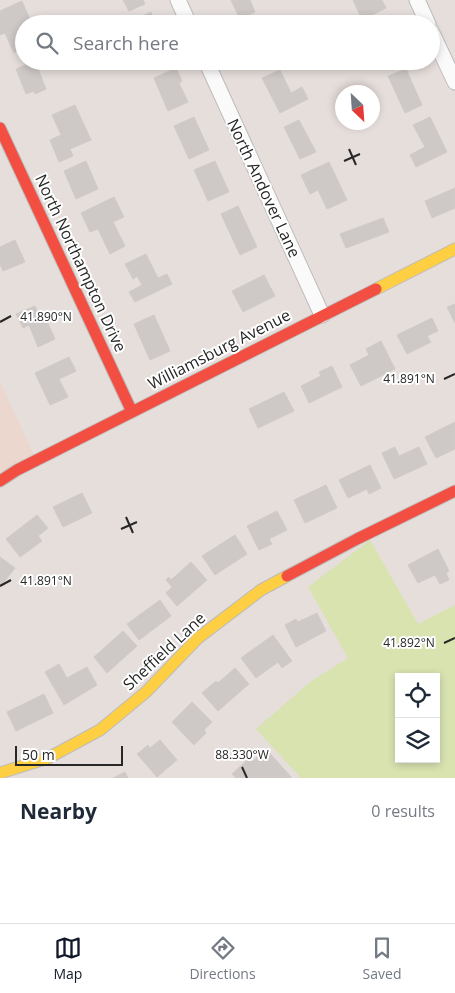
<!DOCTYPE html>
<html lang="en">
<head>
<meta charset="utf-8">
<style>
	body { margin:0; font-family:"Open Sans",sans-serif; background:#f2f2f3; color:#1f2937 }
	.controls { position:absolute; right:15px; bottom:15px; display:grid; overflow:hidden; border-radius:0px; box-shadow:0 2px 8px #0003 }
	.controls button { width:45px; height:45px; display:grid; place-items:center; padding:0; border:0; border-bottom:1px solid #e0e1e3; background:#fff; color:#1f2937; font:25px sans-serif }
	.compass { position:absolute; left:335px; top:85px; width:45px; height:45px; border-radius:50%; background:#fff; box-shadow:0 2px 8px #0003; rotate:155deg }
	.scale { position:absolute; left:15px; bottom:12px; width:108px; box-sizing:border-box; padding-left:5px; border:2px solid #272727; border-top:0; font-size:14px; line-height:18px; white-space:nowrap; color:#272727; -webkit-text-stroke:4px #fff; paint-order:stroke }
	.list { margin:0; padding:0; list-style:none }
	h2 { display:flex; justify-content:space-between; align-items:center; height:65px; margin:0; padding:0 20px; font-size:21px }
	h2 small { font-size:16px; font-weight:400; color:#747a83 }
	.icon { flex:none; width:28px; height:28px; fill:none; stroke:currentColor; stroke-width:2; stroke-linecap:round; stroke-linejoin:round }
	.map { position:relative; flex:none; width:455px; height:778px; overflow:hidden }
	.search { position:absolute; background:#fff; box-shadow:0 2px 8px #0003; left:15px; right:15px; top:15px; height:55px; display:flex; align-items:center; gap:12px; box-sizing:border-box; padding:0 18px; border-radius:28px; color:#747a83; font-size:19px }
	.sheet { height:145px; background:#fff }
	nav { display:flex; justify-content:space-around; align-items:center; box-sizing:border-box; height:70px; border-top:1px solid #e0e1e3; background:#fff; font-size:14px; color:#747a83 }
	nav a { display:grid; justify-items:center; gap:2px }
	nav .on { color:#111827 }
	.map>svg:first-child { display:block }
</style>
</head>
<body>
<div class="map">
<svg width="455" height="778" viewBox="0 0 455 778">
	<rect width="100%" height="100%" fill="#e6dedb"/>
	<!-- education -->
	<path fill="#ebd7ce" d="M0 382 35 457 0 478Z"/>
	<!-- green -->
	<path fill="#d8e3b0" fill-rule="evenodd" d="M370 540 418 624 455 605V778H301L256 729 310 682 348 658 308 587ZM399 677H436V759H399Z"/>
	<!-- building -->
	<path fill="#cec8c6" stroke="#d1cac8" d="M123 0H143L145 4 129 11Z
		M231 0H250L255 12 240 19Z
		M353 0H382L386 8 362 20Z
		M22 1 31 22 24 24 20 27 22 30H24V48L14 53 5 33 0 35V11Z
		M151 12 156 24H133L132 21Z
		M35 61 46 89 35 94 34 91 26 94 16 69Z
		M257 61H271L259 66Z
		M176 68 182 81 179 83 188 102 168 111 154 78Z
		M406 69 422 105 405 113 388 76Z
		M280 70 291 93 302 87 308 99 280 113 262 78Z
		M75 105 91 140 70 149 73 156 59 162 50 140 61 135 52 115Z
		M194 117 209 150 189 159 174 126Z
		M430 117 447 152 416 167 410 155 425 147 413 125Z
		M299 120 316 152 300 159 284 127Z
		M86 161 98 189 76 199 64 171Z
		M215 161 229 192 208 201 194 170Z
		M329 162 347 200 327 209 318 190 310 194 301 175Z
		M455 188V208L432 218 425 201Z
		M114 197 124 217 113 222 125 246 110 254 98 229 90 232 81 213Z
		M238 206 257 247 240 255 221 214Z
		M383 218 389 232 346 248 340 234Z
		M15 240 25 262 3 271 0 264V247Z
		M146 254 158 278 167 274 172 284 135 302 129 292 142 285 137 276 133 279 125 264Z
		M264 275 275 296 243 312 232 291Z
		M455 304V323L447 307Z
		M35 306 40 317 44 315 55 339 38 347 29 325 23 328 16 314Z
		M154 315 170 351 150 360 134 324Z
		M432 318 438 331 427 336 431 342 407 354 397 335Z
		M381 341 395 369 361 386 350 365 369 355 366 349Z
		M69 357 76 371 59 379 68 397 50 405 35 373Z
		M332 366 342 387 309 403 301 386 321 376 319 372Z
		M284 392 294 411 258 428 249 409Z
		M455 422V449L436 458 425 437Z
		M395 447 399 456 419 447 427 464 394 479 382 453Z
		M370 465 381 488 369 494 367 489 348 498 339 480Z
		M326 485 337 508 305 523 294 500Z
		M82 493 92 513 63 527 53 507Z
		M277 511 287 530 269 539 272 544 259 550 247 526Z
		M37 515 48 528 38 536 42 541 20 557 6 539Z
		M235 535 247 554 215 575 202 556Z
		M438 549 449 571 446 573 449 580 440 584 435 575 418 583 408 565Z
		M0 557 15 568 0 587Z
		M191 562 207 580 177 606 166 593 172 587 166 580 169 577 171 580Z
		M160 600 171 616 139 640 127 624Z
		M317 613 326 631 296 647 285 625 296 619 298 622Z
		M123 631 137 646 107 673 94 657Z
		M273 635 292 661 282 668 278 662 256 678 241 658Z
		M59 664 67 678 87 667 97 685 64 705 45 672Z
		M235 668 249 684 218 711 202 693 216 681 218 683Z
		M44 694 53 713 16 731 7 712Z
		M192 702 212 722 204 730 206 733 194 745 172 722Z
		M160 740 177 760 157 777 137 754 148 745 150 748Z
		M266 749 292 778H236L232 774 249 758 252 762Z
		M125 772 128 778H113Z"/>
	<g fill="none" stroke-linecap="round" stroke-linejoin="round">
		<defs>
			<path id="street" d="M178 0 189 24
				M417 0 428 24
				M431 31 455 82
				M206 61 322 315"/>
			<path id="slow" d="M376 289 455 249
				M0 773 48 758 100 730 146 692 198 638 261 590 287 576"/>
			<path id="jam" d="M0 128 132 412
				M0 481 17 470 376 289
				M287 576 357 539 455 491"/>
		</defs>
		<!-- street casing -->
		<use href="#street" stroke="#bdbcbc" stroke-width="17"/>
		<!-- slow casing -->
		<use href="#slow" stroke="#bdbcbc" stroke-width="13"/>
		<!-- jam casing -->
		<use href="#jam" stroke="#bdbcbc" stroke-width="13"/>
		<!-- street -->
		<use href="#street" stroke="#fbfafa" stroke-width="15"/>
		<!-- slow -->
		<use href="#slow" stroke="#ffcf43" stroke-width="11"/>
		<!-- jam -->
		<use href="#jam" stroke="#f24e42" stroke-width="11"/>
	</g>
	<!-- ticks -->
	<path fill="none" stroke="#272727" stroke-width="2" d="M349 149 356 165M344 161 360 154M0 322 11 316M444 379 455 374M126 517 133 533M121 529 137 522M0 586 11 580M444 643 455 638M242 767 247 778"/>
	<g text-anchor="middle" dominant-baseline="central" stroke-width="4" stroke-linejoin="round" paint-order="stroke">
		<!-- street labels -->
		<g font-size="16" fill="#272727" stroke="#fff">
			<text transform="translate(264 188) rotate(65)">North Andover Lane</text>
			<text transform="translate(81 263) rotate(65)">North Northampton Drive</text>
			<text transform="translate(219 349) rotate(-27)">Williamsburg Avenue</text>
			<text transform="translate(164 651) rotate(-43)">Sheffield Lane</text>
		</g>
	</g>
	<g font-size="12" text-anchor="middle" fill="#272727" stroke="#fff" stroke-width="4" stroke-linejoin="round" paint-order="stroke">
		<text x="46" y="321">41.890°N</text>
		<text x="409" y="383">41.891°N</text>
		<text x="46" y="585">41.891°N</text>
		<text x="409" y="647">41.892°N</text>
		<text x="242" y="759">88.330°W</text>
	</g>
</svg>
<div class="controls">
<button><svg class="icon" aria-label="locate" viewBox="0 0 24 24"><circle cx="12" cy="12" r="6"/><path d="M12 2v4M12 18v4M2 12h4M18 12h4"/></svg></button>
<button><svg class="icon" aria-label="layers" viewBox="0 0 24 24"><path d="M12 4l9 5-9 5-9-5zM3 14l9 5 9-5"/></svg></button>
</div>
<svg class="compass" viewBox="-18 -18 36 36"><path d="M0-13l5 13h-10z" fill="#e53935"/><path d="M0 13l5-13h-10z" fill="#747a83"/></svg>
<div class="scale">50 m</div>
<div class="search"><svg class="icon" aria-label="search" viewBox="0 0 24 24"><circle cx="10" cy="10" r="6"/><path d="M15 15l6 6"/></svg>Search here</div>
</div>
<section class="sheet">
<h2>Nearby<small>0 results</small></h2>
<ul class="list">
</ul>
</section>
<nav>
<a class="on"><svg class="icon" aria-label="map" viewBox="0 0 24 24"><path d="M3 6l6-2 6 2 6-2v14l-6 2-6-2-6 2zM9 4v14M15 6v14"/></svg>Map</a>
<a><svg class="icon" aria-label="directions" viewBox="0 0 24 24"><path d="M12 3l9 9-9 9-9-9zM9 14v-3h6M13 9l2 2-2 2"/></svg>Directions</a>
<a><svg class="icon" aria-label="saved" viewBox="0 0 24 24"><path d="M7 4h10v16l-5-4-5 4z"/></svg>Saved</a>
</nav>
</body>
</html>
